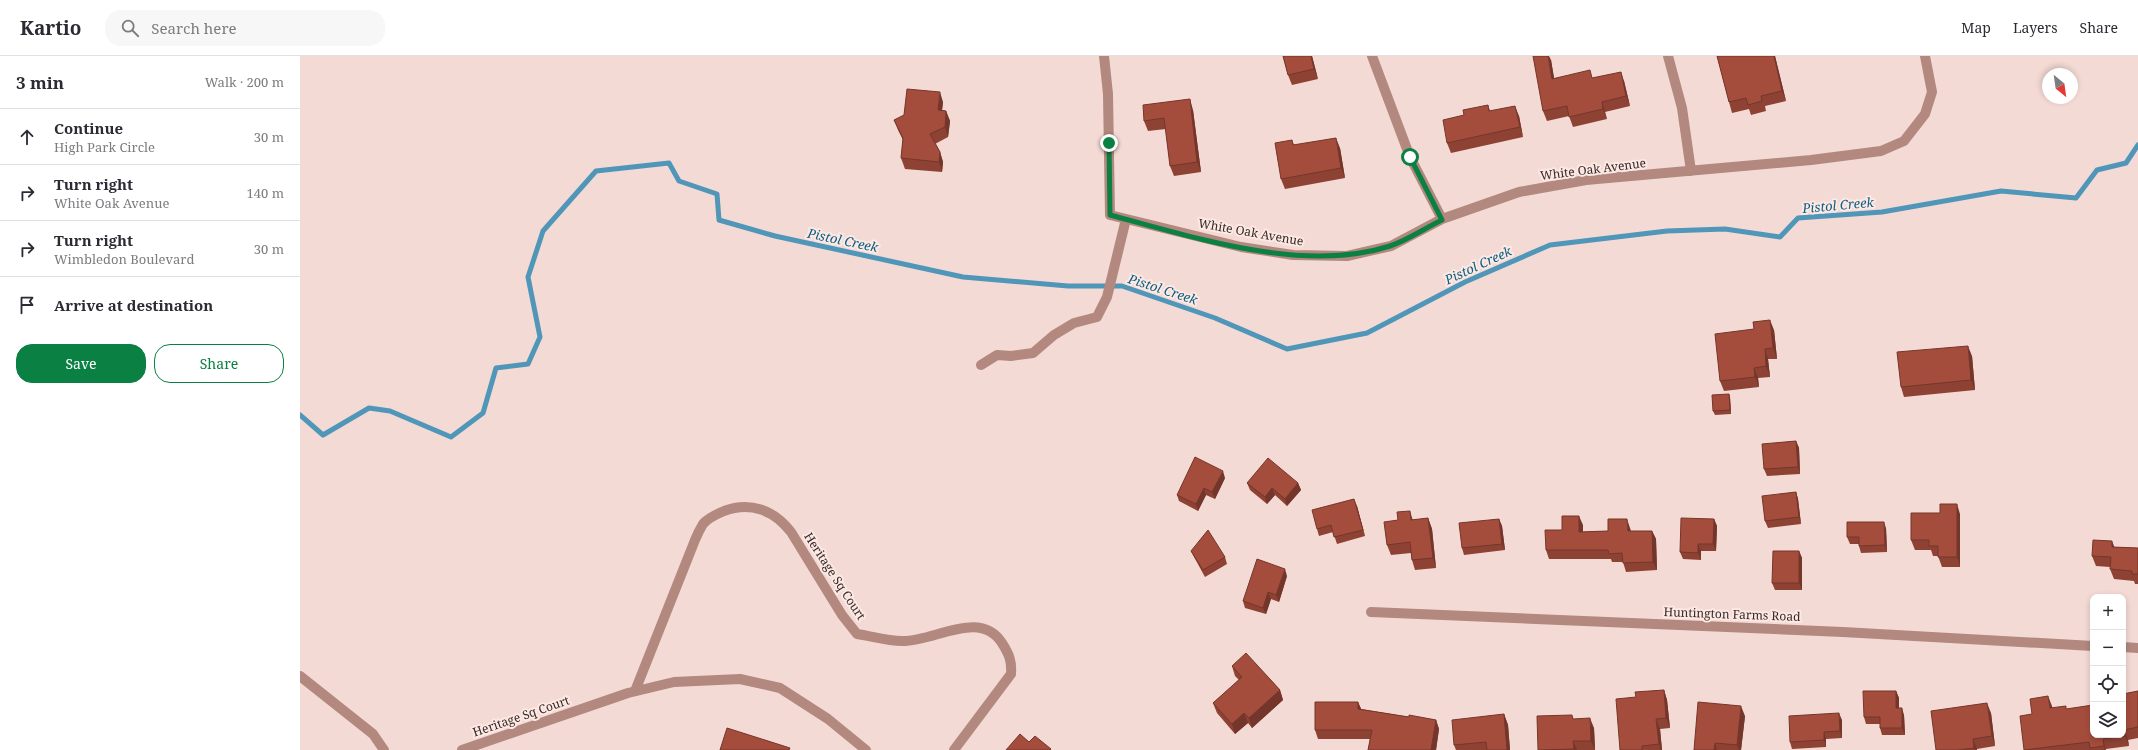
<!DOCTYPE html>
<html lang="en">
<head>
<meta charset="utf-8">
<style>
	body { margin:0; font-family:"Noto Serif",serif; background:#f7f7f7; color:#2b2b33 }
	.controls { position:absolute; right:12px; bottom:12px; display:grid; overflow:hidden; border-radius:8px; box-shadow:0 2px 6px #0003 }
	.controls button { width:36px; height:36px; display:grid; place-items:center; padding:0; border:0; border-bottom:1px solid #e1e1e2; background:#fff; color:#2b2b33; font:20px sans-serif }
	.compass { position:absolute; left:1742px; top:12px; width:36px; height:36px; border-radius:50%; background:#fff; box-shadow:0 2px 6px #0003; rotate:151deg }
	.stop { position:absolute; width:12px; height:12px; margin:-9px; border:3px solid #0b8043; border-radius:50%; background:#fff }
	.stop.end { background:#0b8043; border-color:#fff; box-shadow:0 1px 4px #0008 }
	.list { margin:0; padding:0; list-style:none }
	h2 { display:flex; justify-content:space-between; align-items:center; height:52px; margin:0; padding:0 16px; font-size:17px }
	h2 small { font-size:13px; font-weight:400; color:#7c7c81 }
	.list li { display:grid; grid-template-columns:26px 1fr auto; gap:12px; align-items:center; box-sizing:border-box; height:56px; padding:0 16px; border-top:1px solid #e1e1e2 }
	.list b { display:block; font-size:15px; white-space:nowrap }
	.list p { margin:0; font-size:13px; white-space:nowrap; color:#7c7c81 }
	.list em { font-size:13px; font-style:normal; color:#7c7c81 }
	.actions { display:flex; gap:8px; padding:12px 16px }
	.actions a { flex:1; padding:9px 0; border:1px solid #0b8043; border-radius:16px; text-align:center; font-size:14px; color:#0b8043 }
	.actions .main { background:#0b8043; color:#fff }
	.icon { flex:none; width:22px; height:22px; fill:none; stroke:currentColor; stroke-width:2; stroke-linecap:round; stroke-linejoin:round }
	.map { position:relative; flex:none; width:1838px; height:694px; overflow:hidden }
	header { display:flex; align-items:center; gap:24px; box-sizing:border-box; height:56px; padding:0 20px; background:#fff; border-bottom:1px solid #e1e1e2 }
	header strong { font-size:19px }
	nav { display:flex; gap:22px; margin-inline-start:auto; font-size:14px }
	.search { width:280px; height:36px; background:#f7f7f7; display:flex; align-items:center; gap:10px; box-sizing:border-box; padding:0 14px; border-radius:16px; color:#7c7c81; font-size:15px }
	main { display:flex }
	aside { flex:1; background:#fff }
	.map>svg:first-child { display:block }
</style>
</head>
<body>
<header>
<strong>Kartio</strong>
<div class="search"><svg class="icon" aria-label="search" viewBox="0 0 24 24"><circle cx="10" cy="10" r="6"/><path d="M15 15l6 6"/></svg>Search here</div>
<nav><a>Map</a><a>Layers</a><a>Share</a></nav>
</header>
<main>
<aside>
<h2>3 min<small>Walk · 200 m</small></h2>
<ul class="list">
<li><svg class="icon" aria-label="ahead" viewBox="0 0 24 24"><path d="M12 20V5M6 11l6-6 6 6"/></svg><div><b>Continue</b><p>High Park Circle</p></div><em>30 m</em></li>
<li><svg class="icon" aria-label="right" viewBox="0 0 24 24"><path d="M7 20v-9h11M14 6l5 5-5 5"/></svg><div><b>Turn right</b><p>White Oak Avenue</p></div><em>140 m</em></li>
<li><svg class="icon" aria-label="right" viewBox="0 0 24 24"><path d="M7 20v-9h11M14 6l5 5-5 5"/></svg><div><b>Turn right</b><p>Wimbledon Boulevard</p></div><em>30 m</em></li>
<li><svg class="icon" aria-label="arrive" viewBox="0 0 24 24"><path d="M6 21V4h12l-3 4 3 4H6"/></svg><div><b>Arrive at destination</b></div></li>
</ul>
<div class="actions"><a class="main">Save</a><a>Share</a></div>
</aside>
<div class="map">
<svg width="1838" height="694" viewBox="0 0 1838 694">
	<rect width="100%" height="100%" fill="#f4dad4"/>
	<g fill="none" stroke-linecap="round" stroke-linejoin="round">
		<!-- stream -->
		<path stroke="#4f96b9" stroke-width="5" d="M0 359 23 379 69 352 90 355 151 381 183 357 196 312 228 308 240 281 228 221 243 175 296 115 369 107 379 125 417 138 419 164 475 180 663 221 768 230H822L915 262 987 293 1067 277 1165 226 1250 189 1367 175 1425 173 1480 181 1498 162 1582 156 1701 135 1776 142 1797 114 1826 107 1838 89"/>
		<!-- minor -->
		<path stroke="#b2887f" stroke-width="10" d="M804 0 808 38 810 159 941 191 993 199 1047 200 1091 190 1142 163 1219 136 1286 124 1511 104 1581 95 1604 85 1625 58 1632 36 1625 0
			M1072 0 1110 101 1142 163
			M1368 0 1382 52 1391 115
			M681 309 697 299 711 300 733 297 754 279 774 267 797 261 807 241 826 163
			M1071 556 1543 576 1793 590
			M1823 591 1838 592
			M0 620 73 678 84 694
			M335 635 395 484C397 479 400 473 403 468 408 462 417 458 424 455 450 445 474 454 491 476L542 559 557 578C571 580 587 585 602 585 634 586 680 552 702 587 709 598 712 605 711 618L654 694
			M162 694 328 637 374 626 440 623 480 632 528 663 566 694"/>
	</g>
	<!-- wall -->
	<path fill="#8e4234" d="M983 0H1012L1018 23 992 29 988 19Z
		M1417 0H1475L1486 45 1465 50 1466 55 1451 59 1449 53 1432 57 1429 46Z
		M1251 4 1254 23 1293 22 1324 25 1330 50 1305 56 1307 63 1273 71 1269 60 1247 65 1243 55Z
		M643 46 642 54 646 55 650 65 648 81 635 88 640 96 643 106 642 116 605 113 601 102 603 84 598 74 594 64Z
		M1188 49 1190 55 1219 60 1223 81 1151 97 1147 87 1164 59Z
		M893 54 901 116 874 120 870 110 866 73 848 75 844 65Z
		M992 84 994 89 1040 92 1045 122 985 133 981 123Z
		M1474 274 1477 303H1468L1470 321 1458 322 1459 331 1424 335 1420 325Z
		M1672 300 1675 334 1604 341 1601 331Z
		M1429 338 1430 341 1431 358 1415 359 1413 355Z
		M1496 385 1499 392 1500 418 1467 420 1464 413Z
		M925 422 915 443 906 439 898 455 879 445 877 439Z
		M947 427H998L1001 434 987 450 975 439 967 448 950 434Z
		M1496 436 1498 443 1501 468 1468 472 1465 465Z
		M1057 450 1065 480 1037 488 1033 476 1019 480 1017 473Z
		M1660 458V511H1642L1638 500H1633L1631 494H1615L1611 484Z
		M1128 462 1132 473 1136 512 1115 514 1112 504 1111 497 1091 499 1087 489 1113 464Z
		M1199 463 1202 470 1205 494 1164 499 1162 492Z
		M1414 463 1417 470 1416 495H1401V504L1383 503 1380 496Z
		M1283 469V476L1308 475 1330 472 1331 475H1352L1356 483 1357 514 1326 516 1323 506H1312L1311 503H1249L1246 494 1262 474Z
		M1586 472 1587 496 1561 497 1559 490V488H1550L1547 481Z
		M1815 491 1838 492V528H1835L1834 525 1814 523 1810 513V511L1796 510 1792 500Z
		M891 495 925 501 927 508 905 521 894 501Z
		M1499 495 1502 502V534H1475L1472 527Z
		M987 520 979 546 971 543 966 558 945 552 943 545Z
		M932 610 980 634 983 644 952 672 948 667 935 678 917 657 913 647 939 624 935 620Z
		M1364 634 1367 644 1370 672 1360 673 1362 694H1320L1336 641Z
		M1596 635 1599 642V652L1604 659 1605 679H1582L1580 672V668H1566L1564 661Z
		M1838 635V682L1828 684 1829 690 1806 693V694H1724L1732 658 1752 650V652L1767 653 1793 679 1823 638Z
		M1058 646 1061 653 1109 661 1136 664 1139 673 1136 694H1068L1070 683H1018L1015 674Z
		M1691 657 1695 690 1677 693V694H1636Z
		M1204 658 1208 669 1210 694H1156L1154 689Z
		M1445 660 1441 694H1394Z
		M1274 663 1294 672 1295 694H1238Z
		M1542 664V682L1526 683V691L1492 693 1490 686Z"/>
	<!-- shaded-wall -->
	<path fill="#74362b" d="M1011 0H1012L1018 23 1014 13Z
		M1248 0H1249L1251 4 1256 33 1252 23Z
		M1474 0H1475L1486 45 1482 35Z
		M1321 16 1324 25 1330 50 1326 40Z
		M640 36 643 46 641 64 638 54Z
		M890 43 893 54 901 116 897 106Z
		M1302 46 1305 56 1307 63 1303 53Z
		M1215 50 1219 60 1223 81 1220 71Z
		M646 55 650 65 648 81 645 71Z
		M1036 82 1040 92 1045 122 1041 112Z
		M640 96 643 106 642 116 639 106Z
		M1470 264 1474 274 1477 303 1473 292Z
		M1668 290 1672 300 1675 334 1671 324Z
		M1465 293 1468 303 1470 321 1466 310Z
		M1454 312 1458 322 1459 331 1455 321Z
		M1429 338 1430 341 1431 358 1430 354Z
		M1496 385 1499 392 1500 418 1498 411Z
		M923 415 925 422 915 443 912 436Z
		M998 427 1001 434 987 450 985 443Z
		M904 432 906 439 898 455 896 448Z
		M972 432 975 439 967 448 965 441Z
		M1496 436 1498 443 1501 468 1499 461Z
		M1054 443 1057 450 1065 480 1063 474Z
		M1657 448 1660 458V511L1657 501Z
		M1110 455 1113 465 1111 464Z
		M1279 460 1283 469 1282 485 1279 476Z
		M1128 462 1132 473 1136 512 1133 502Z
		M1199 463 1202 470 1205 494 1202 488Z
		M1327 463 1330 472 1331 484 1328 475Z
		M1414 463 1417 470 1416 495 1413 488Z
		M1584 466 1586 472 1587 496 1585 489Z
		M1352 475 1356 483 1357 514 1353 506Z
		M1812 485 1816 495 1812 491Z
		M1398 488 1401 495V504L1398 497Z
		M1499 495 1502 502V534L1499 527Z
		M985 513 987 520 979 546 976 539Z
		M968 536 971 543 966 558 963 552Z
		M980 634 983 644 952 672 949 662Z
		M1364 634 1367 644 1370 672 1366 662Z
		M1596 635 1599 642V659L1596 652Z
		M1748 640 1752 650 1754 663 1750 652Z
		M1058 646 1062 655 1058 653Z
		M1687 647 1691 657 1695 690 1692 680Z
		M1441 650 1445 660 1441 694H1439L1437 689Z
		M1602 652 1604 659 1605 679 1602 672Z
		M944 657 948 667 935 678 932 668Z
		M1539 657 1542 664V682L1540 675Z
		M1204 658 1208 669 1210 694H1207Z
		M1290 662 1294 672 1295 694 1291 685Z
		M1356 663 1360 673 1362 694H1361L1359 688Z
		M1136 664 1139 673 1136 694H1131Z
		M1824 674 1828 684 1829 690 1825 680Z
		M1524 676 1526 683V691L1524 684Z
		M1673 683 1677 693V694H1675L1674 692Z
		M1803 683 1806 694H1805L1804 690Z
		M1273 685 1277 694H1274V693Z
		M1415 687 1417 694H1414Z"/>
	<!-- building -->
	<path fill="#a54d3d" stroke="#74362b" d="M983 0H1011L1014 13 988 19Z
		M1233 0H1248L1252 23 1290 14 1292 22 1321 16 1326 40 1302 46 1303 53 1269 61 1267 50 1243 55Z
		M1417 0H1474L1482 35 1461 40 1462 45 1448 49 1446 42 1429 46Z
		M607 33 640 36 638 54 646 55 645 71 630 78 640 96 639 106 601 102 603 82 594 64 604 59Z
		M890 43 897 106 870 110 864 62 844 65 843 49Z
		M1188 49 1189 55 1215 50 1220 71 1147 87 1143 64 1164 59 1163 54Z
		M1036 82 1041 112 981 123 975 87 992 84 993 89Z
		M1470 264 1473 292 1465 293 1466 310 1454 312 1455 321 1420 325 1415 278 1454 273 1453 266Z
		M1668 290 1671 324 1601 331 1597 296Z
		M1429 338 1430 354 1413 355 1412 339Z
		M1496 385 1498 411 1464 413 1462 388Z
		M895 401 923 415 912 436 904 432 896 448 877 439Z
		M968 402 998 427 985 443 972 432 965 441 947 427Z
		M1496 436 1499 461 1465 465 1462 440Z
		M1054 443 1063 474 1034 481 1031 469 1017 473 1012 454Z
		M1640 448H1657V501H1638V490H1629V484H1611V457H1640Z
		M1110 455 1111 464 1128 462 1133 502 1112 504 1110 486 1087 489 1084 466 1098 464 1097 456Z
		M1262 460H1279V476L1308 475V463H1327L1328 475H1352L1353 506 1323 507 1322 497 1309 498 1308 494H1246L1245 474H1262Z
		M1381 462 1414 463 1413 488H1398V497L1380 496Z
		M1199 463 1202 488 1162 492 1159 467Z
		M1547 466H1584L1585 489 1559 490V481H1547Z
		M908 474 925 501 903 514 891 495Z
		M1793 484 1812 485V491L1838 492V518H1832V515L1810 513 1811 501 1792 500Z
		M1473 495H1499V527H1472Z
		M957 503 985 513 976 539 968 536 963 552 943 545Z
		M946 597 980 634 949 662 944 657 932 668 913 647 942 621 932 610Z
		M1364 634 1366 662 1356 663 1359 688 1342 690V694H1320L1316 643 1336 641 1335 636Z
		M1563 635H1596V652H1602V672H1580V661H1564Z
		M1838 635V671L1824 674 1825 680 1803 683 1804 690 1790 692 1789 686 1724 694 1720 660 1732 658 1730 643 1748 640 1750 652 1766 650V653L1793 649V679H1823V638Z
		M1015 646H1058V653L1109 661V659L1136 664 1131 694H1068L1072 674H1015Z
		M1398 646 1441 650 1437 689 1415 687 1414 694H1394Z
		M1687 647 1692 680 1673 683 1674 692 1658 694H1636L1631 655Z
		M1539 657 1540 675 1524 676V684L1490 686 1489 660Z
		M1204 658 1207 694H1187L1186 686 1154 689 1152 664Z
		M1272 659 1273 663 1290 662 1291 685H1273L1274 693 1238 694 1237 660Z
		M427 672 490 692 489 694H420Z
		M720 678 729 686 735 680 751 693 750 694H706Z"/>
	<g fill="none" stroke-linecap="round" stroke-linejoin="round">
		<!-- route -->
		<path stroke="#0b8043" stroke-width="5" d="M809 87 810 159C894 181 1004 218 1090 190 1108 184 1125 172 1142 164L1110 101"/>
	</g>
	<g text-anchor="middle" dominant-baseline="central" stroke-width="4" stroke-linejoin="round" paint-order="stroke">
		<!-- street labels -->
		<g font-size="12" fill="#332927" stroke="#fde8e4">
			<text transform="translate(1293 113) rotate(-7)">White Oak Avenue</text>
			<text transform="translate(951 176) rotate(10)">White Oak Avenue</text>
			<text transform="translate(535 520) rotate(57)">Heritage Sq Court</text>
			<text transform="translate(1432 558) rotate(2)">Huntington Farms Road</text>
			<text transform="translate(221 660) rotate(-19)">Heritage Sq Court</text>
		</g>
		<!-- water labels -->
		<g font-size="13" font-style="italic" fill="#0a6081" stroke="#fde8e4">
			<text transform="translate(1538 149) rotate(-5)">Pistol Creek</text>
			<text transform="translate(543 184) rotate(12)">Pistol Creek</text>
			<text transform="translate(1178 209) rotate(-25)">Pistol Creek</text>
			<text transform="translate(863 233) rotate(18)">Pistol Creek</text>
		</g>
	</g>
</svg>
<div class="controls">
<button>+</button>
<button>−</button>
<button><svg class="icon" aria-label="locate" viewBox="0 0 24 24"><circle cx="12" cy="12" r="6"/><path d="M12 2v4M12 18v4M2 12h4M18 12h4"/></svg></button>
<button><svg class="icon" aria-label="layers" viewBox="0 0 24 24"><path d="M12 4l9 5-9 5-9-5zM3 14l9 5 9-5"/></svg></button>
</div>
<svg class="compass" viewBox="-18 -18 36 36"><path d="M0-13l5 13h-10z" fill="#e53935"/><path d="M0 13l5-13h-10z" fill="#7c7c81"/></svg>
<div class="stop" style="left:1110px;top:101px"></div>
<div class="stop end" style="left:809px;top:87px"></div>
</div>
</main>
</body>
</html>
